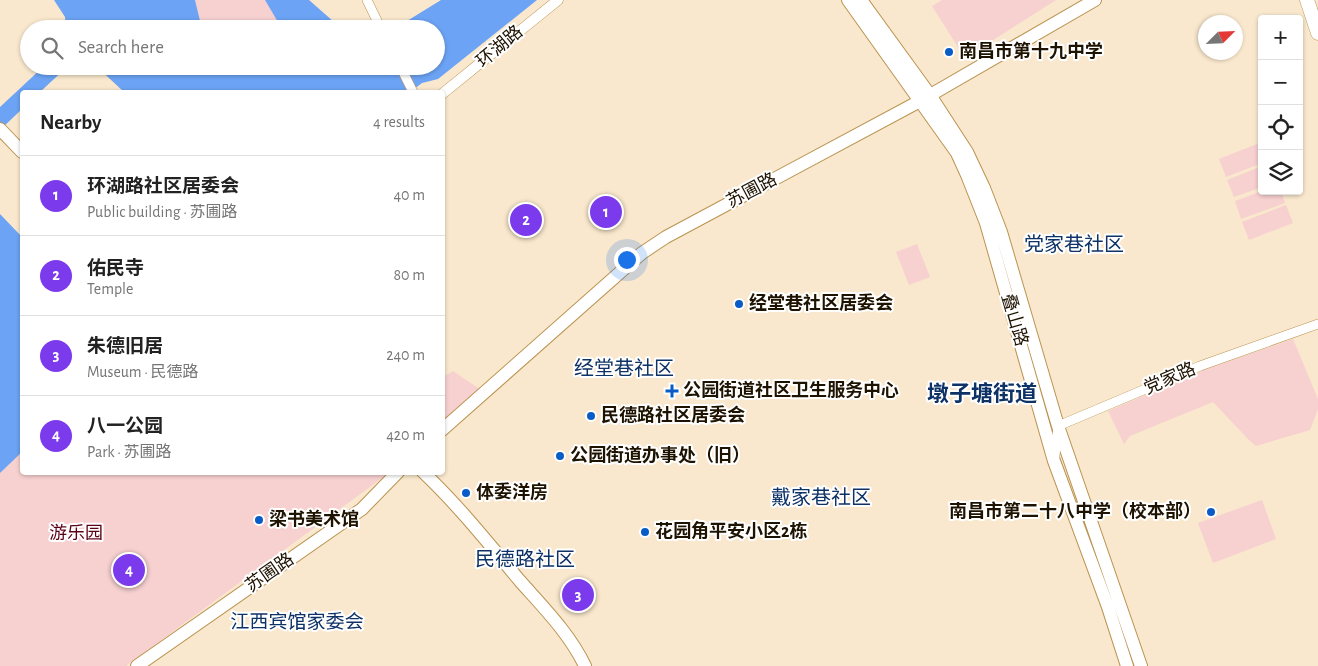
<!DOCTYPE html>
<html lang="en">
<head>
<meta charset="utf-8">
<style>
	body { margin:0; font-family:"Alegreya Sans","Noto Sans SC",sans-serif; background:#f6f6f6; color:#222 }
	.controls { position:absolute; right:15px; top:15px; display:grid; overflow:hidden; border-radius:5px; box-shadow:0 1px 4px #0004 }
	.controls button { width:45px; height:45px; display:grid; place-items:center; padding:0; border:0; border-bottom:1px solid #e0e0e0; background:#fff; color:#222; font:25px sans-serif }
	.compass { position:absolute; left:1198px; top:15px; width:45px; height:45px; border-radius:50%; background:#fff; box-shadow:0 1px 4px #0004; rotate:66deg }
	.you { position:absolute; left:626px; top:259px; width:18px; height:18px; margin:-12px; border:4px solid #fff; border-radius:50%; background:#1a73e8; box-shadow:0 0 0 8px #1a73e833 }
	.badge { display:grid; place-items:center; width:32px; height:32px; border-radius:50%; background:#7c3aed; color:#fff; font-size:16px; font-weight:700 }
	.pin { position:absolute; translate:-50% -50%; border:2px solid #fff; box-shadow:0 1px 5px #0006 }
	.list { margin:0; padding:0; list-style:none }
	h2 { display:flex; justify-content:space-between; align-items:center; height:65px; margin:0; padding:0 20px; font-size:21px }
	h2 small { font-size:16px; font-weight:400; color:#767676 }
	.list li { display:grid; grid-template-columns:32px 1fr auto; gap:15px; align-items:center; box-sizing:border-box; height:80px; padding:0 20px; border-top:1px solid #e0e0e0 }
	.list b { display:block; font-size:19px; white-space:nowrap }
	.list p { margin:0; font-size:16px; white-space:nowrap; color:#767676 }
	.list em { font-size:16px; font-style:normal; color:#767676 }
	.icon { flex:none; width:28px; height:28px; fill:none; stroke:currentColor; stroke-width:2; stroke-linecap:round; stroke-linejoin:round }
	.map { position:relative; flex:none; width:1318px; height:666px; overflow:hidden }
	.search { position:absolute; background:#fff; box-shadow:0 1px 4px #0004; left:20px; top:20px; width:425px; height:55px; display:flex; align-items:center; gap:12px; box-sizing:border-box; padding:0 18px; border-radius:28px; color:#767676; font-size:19px }
	.panel { position:absolute; background:#fff; box-shadow:0 1px 4px #0004; left:20px; top:90px; width:425px; height:385px; border-radius:5px }
	.map>svg:first-child { display:block }
</style>
</head>
<body>
<div class="map">
<svg width="1318" height="666" viewBox="0 0 1318 666">
	<rect width="100%" height="100%" fill="#f9e8cd"/>
	<!-- green -->
	<path fill="#f7d0d0" d="M195 0H265L282 29H207L201 26Z
		M942 0H1056L965 58 932 6Z
		M1262 142V163L1226 177 1219 159Z
		M1262 166V187L1234 197 1227 180Z
		M1262 191H1281L1285 203 1241 219 1235 201Z
		M1286 205 1293 223 1249 240 1242 222Z
		M917 244 930 277 909 285 896 252Z
		M1293 339 1318 399V409L1310 430 1256 446 1248 439 1213 402 1130 436 1124 444 1108 411 1206 369Z
		M453 371 481 390 443 426V377Z
		M22 452V472L389 473 126 666H0V473Z
		M1262 500 1276 539 1213 563 1198 523Z"/>
	<!-- water -->
	<path fill="#6ca3f4" d="M54 0H195L201 25 207 29H66L65 17Z
		M265 0H309L342 29H282Z
		M441 0H537L438 79 422 83 410 92H124L96 66H240L244 71 255 66H436V29H394Z
		M44 66H68L40 92H22V109L0 130V107Z
		M0 214 22 237V452L0 473Z"/>
	<g fill="none" stroke-linecap="round" stroke-linejoin="round">
		<defs>
			<path id="minor" d="M367 0 381 29
				M400 66 413 92
				M1055 456 1058 426 1200 366 1318 324"/>
			<path id="tertiary" d="M442 94 558 0"/>
			<path id="secondary" d="M848 0 957 153 967 175 986 223 1054 461 1108 607 1127 666
				M861 0 930 95 967 152 984 188 1001 232 1058 426 1141 666
				M0 129 22 152
				M442 430 642 253 666 237 920 101 1095 0
				M423 472C459 506 489 544 520 581 543 607 570 634 585 666
				M137 666 362 509 398 472"/>
			<path id="primary" d="M1307 0 1318 33"/>
		</defs>
		<!-- minor casing -->
		<use href="#minor" stroke="#bb9350" stroke-width="10"/>
		<!-- tertiary casing -->
		<use href="#tertiary" stroke="#bb9350" stroke-width="11"/>
		<!-- secondary casing -->
		<use href="#secondary" stroke="#bb9350" stroke-width="14"/>
		<!-- primary casing -->
		<use href="#primary" stroke="#bb9350" stroke-width="15"/>
		<!-- minor -->
		<use href="#minor" stroke="#fff" stroke-width="9"/>
		<!-- tertiary -->
		<use href="#tertiary" stroke="#fff" stroke-width="10"/>
		<!-- secondary -->
		<use href="#secondary" stroke="#fff" stroke-width="12"/>
		<!-- primary -->
		<use href="#primary" stroke="#fff" stroke-width="14"/>
	</g>
	<!-- markers -->
	<g fill="#095cc6" stroke="#fff" stroke-width="2">
		<circle cx="949" cy="52" r="5"/>
		<circle cx="739" cy="304" r="5"/>
		<path d="M669.5 383.5h5v5h5v5h-5v5h-5v-5h-5v-5h5z"/>
		<circle cx="591" cy="416" r="5"/>
		<circle cx="560" cy="456" r="5"/>
		<circle cx="466" cy="493" r="5"/>
		<circle cx="1211" cy="512" r="5"/>
		<circle cx="259" cy="520" r="5"/>
		<circle cx="645" cy="532" r="5"/>
	</g>
	<g text-anchor="middle" dominant-baseline="central" stroke-width="4" stroke-linejoin="round" paint-order="stroke">
		<!-- street labels -->
		<g font-size="18" fill="#1e1200" stroke="#fff">
			<text transform="translate(500 47) rotate(-40)">环湖路</text>
			<text transform="translate(752 191) rotate(-28)">苏圃路</text>
			<text transform="translate(1014 320) rotate(74)">叠山路</text>
			<text transform="translate(1170 379) rotate(-23)">党家路</text>
			<text transform="translate(270 573) rotate(-35)">苏圃路</text>
		</g>
		<!-- poi labels -->
		<g font-size="18" font-weight="bold" fill="#1e1200" stroke="#fff" text-anchor="start">
			<text x="959" y="52">南昌市第十九中学</text>
			<text x="749" y="304">经堂巷社区居委会</text>
			<text x="683" y="391">公园街道社区卫生服务中心</text>
			<text x="601" y="416">民德路社区居委会</text>
			<text x="570" y="456">公园街道办事处（旧）</text>
			<text x="476" y="493">体委洋房</text>
			<text x="1201" y="512" text-anchor="end">南昌市第二十八中学（校本部）</text>
			<text x="269" y="520">梁书美术馆</text>
			<text x="655" y="532">花园角平安小区2栋</text>
		</g>
		<!-- park labels -->
		<g font-size="18" fill="#5a0115" stroke="#fff">
			<text x="76" y="534">游乐园</text>
		</g>
		<!-- neighbourhood labels -->
		<g font-size="19" fill="#0e3266" stroke="#fff">
			<text x="297" y="622">江西宾馆家委会</text>
		</g>
		<!-- quarter labels -->
		<g font-size="20" fill="#0e3266" stroke="#fff">
			<text x="1074" y="245">党家巷社区</text>
			<text x="624" y="369">经堂巷社区</text>
			<text x="821" y="498">戴家巷社区</text>
			<text x="525" y="560">民德路社区</text>
		</g>
		<!-- district labels -->
		<g font-size="22" font-weight="bold" fill="#0e3266" stroke="#fff">
			<text x="982" y="394">墩子塘街道</text>
		</g>
	</g>
</svg>
<div class="controls">
<button>+</button>
<button>−</button>
<button><svg class="icon" aria-label="locate" viewBox="0 0 24 24"><circle cx="12" cy="12" r="6"/><path d="M12 2v4M12 18v4M2 12h4M18 12h4"/></svg></button>
<button><svg class="icon" aria-label="layers" viewBox="0 0 24 24"><path d="M12 4l9 5-9 5-9-5zM3 14l9 5 9-5"/></svg></button>
</div>
<svg class="compass" viewBox="-18 -18 36 36"><path d="M0-13l5 13h-10z" fill="#e53935"/><path d="M0 13l5-13h-10z" fill="#767676"/></svg>
<div class="you"></div>
<div class="pin badge" style="left:606px;top:212px">1</div>
<div class="pin badge" style="left:526px;top:220px">2</div>
<div class="pin badge" style="left:578px;top:595px">3</div>
<div class="pin badge" style="left:129px;top:570px">4</div>
<div class="search"><svg class="icon" aria-label="search" viewBox="0 0 24 24"><circle cx="10" cy="10" r="6"/><path d="M15 15l6 6"/></svg>Search here</div>
<section class="panel">
<h2>Nearby<small>4 results</small></h2>
<ul class="list">
<li><span class="badge">1</span><div><b>环湖路社区居委会</b><p>Public building · 苏圃路</p></div><em>40 m</em></li>
<li><span class="badge">2</span><div><b>佑民寺</b><p>Temple</p></div><em>80 m</em></li>
<li><span class="badge">3</span><div><b>朱德旧居</b><p>Museum · 民德路</p></div><em>240 m</em></li>
<li><span class="badge">4</span><div><b>八一公园</b><p>Park · 苏圃路</p></div><em>420 m</em></li>
</ul>
</section>
</div>
</body>
</html>
